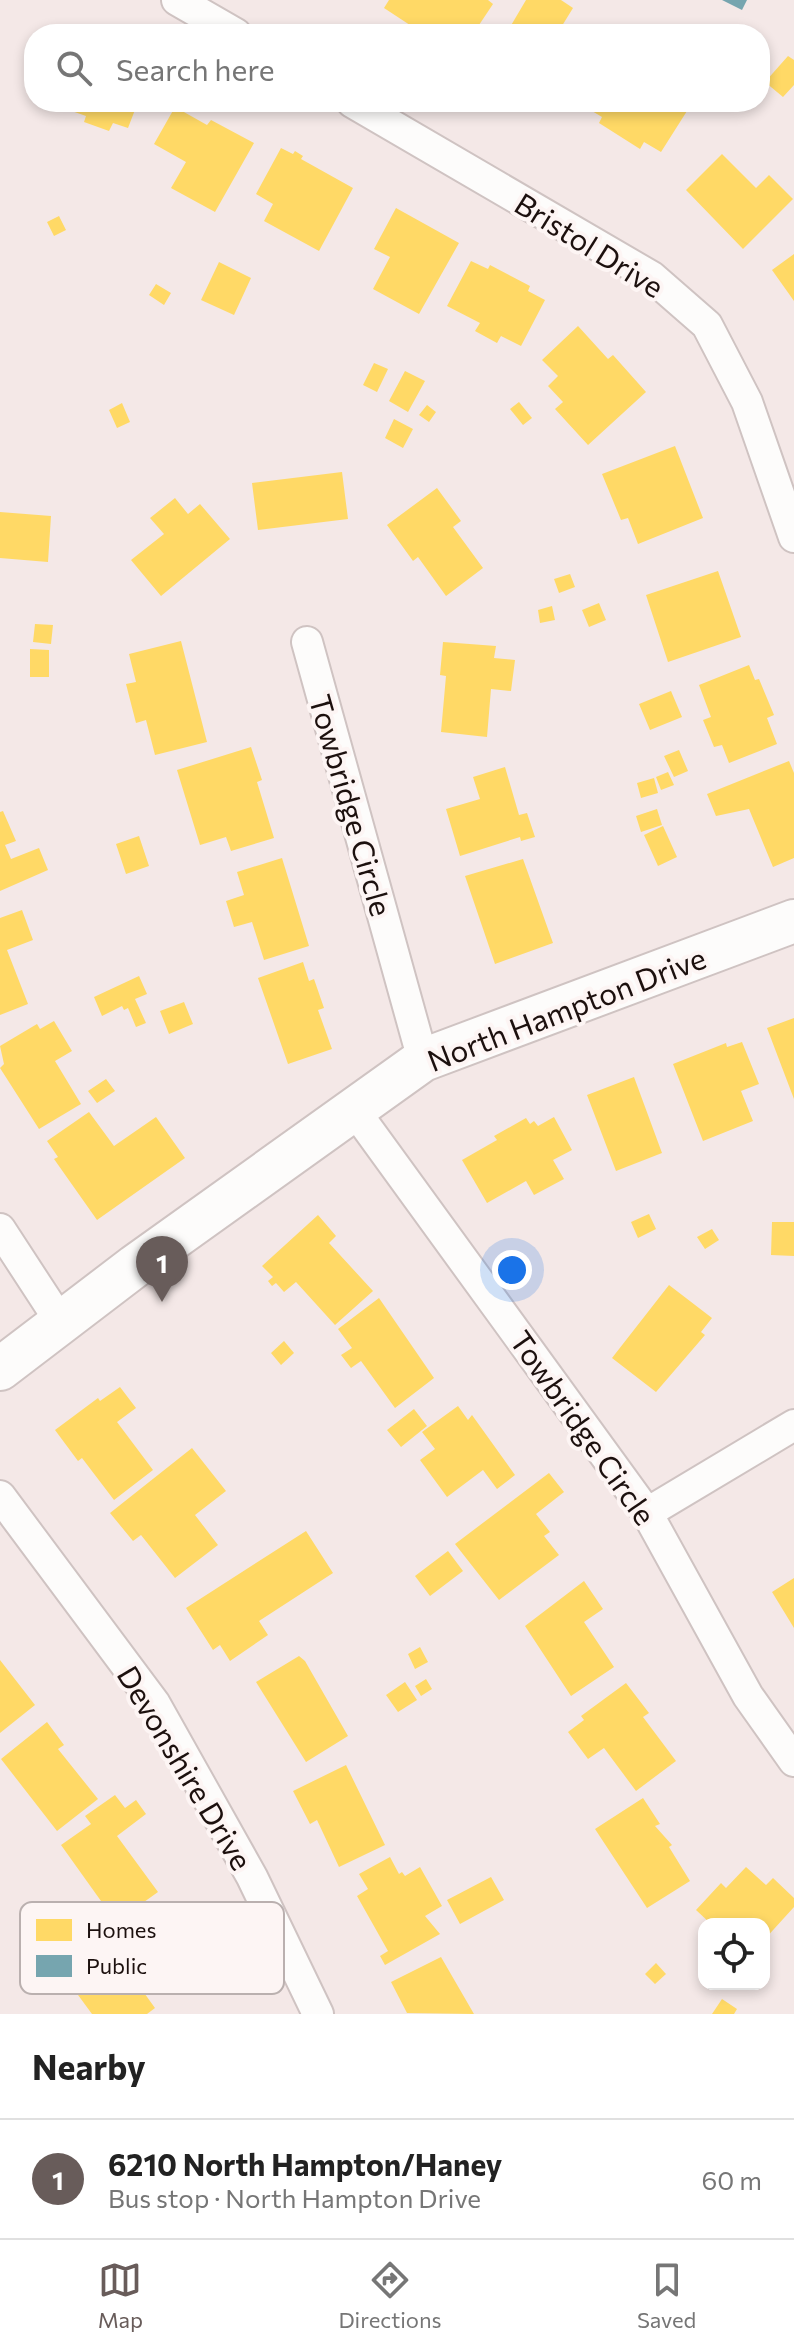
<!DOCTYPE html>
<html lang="en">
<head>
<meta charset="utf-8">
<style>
	body { margin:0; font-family:Commissioner,sans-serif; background:#f2f2f2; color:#222 }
	.controls { position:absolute; right:24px; bottom:24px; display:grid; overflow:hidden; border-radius:16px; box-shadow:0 4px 12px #0003 }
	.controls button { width:72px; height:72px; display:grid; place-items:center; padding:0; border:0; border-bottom:2px solid #e0e0e0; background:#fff; color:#222; font:40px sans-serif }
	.you { position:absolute; left:512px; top:1270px; width:28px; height:28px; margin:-20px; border:6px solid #fff; border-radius:50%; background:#1a73e8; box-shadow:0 0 0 12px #1a73e833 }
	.badge { display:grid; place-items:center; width:52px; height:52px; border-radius:50%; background:#685c5a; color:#fff; font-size:26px; font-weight:700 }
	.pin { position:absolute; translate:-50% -66px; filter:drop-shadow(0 2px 4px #0008) }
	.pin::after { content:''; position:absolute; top:42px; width:28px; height:24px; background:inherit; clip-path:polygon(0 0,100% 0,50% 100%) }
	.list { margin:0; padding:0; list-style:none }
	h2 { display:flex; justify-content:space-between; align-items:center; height:104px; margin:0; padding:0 32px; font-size:34px }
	h2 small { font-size:26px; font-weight:400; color:#767676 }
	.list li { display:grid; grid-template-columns:52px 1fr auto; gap:24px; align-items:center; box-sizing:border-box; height:120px; padding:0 32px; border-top:2px solid #e0e0e0 }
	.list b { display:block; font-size:30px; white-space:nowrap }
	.list p { margin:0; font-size:26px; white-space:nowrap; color:#767676 }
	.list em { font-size:26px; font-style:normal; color:#767676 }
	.icon { flex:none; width:44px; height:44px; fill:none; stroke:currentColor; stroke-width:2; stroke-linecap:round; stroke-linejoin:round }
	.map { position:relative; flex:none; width:794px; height:2014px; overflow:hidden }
	.search { position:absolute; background:#fff; box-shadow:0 4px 12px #0003; left:24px; right:24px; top:24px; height:88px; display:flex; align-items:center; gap:20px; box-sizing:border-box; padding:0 28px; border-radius:32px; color:#767676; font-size:30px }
	.sheet { height:224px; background:#fff }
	nav { display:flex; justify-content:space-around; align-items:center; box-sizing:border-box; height:112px; border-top:2px solid #e0e0e0; background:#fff; font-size:22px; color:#767676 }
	nav a { display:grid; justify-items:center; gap:4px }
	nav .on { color:#685c5a }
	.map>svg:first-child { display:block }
</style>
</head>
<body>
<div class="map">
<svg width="794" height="2014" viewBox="0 0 794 2014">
	<rect width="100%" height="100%" fill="#f4e8e7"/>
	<!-- homes -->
	<path fill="#ffd966" d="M389 0H488L493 4 473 34H438L424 24 419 31 384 8Z
		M526 0H561L573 8 557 34H506Z
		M788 56 794 60V85L783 97 765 82Z
		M46 102H138L128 128 113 123 109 131 84 122 86 116Z
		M590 102H673L687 111 661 152 644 142 640 149 599 123 602 117 587 108Z
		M175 107 207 125 211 120 254 143 215 212 171 188 186 162 154 144Z
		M281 148 293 154 295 151 303 156 301 159 353 188 319 251 264 221 273 204 256 194Z
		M722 154 756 188 769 175 793 199 743 249 686 190Z
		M396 208 459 243 419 314 373 289 390 257 374 249Z
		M59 216 66 230 54 236 47 222Z
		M794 254V301L772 270Z
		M471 261 488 269 490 265 530 286 528 291 545 300 521 346 501 336 497 343 475 331 480 323 447 306Z
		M219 262 251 278 234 315 201 300Z
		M156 284 171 293 164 305 149 295Z
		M578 326 608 359 613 355 646 392 588 445 555 409 563 402 548 386 558 376 542 360Z
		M374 363 388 369 377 392 363 385Z
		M405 371 425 381 408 412 389 401Z
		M519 402 532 418 523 425 510 409Z
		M122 403 130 422 117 428 109 410Z
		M427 405 436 412 429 422 419 415Z
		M394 419 413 429 403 448 385 438Z
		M675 446 703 518 638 544 628 518 621 520 602 474Z
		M342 472 348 519 258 530 252 483Z
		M437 488 461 521 453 527 483 568 446 596 418 557 413 561 387 525Z
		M175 498 188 514 200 504 230 539 161 596 131 560 164 534 150 518Z
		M0 512 51 516 48 562 0 558Z
		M718 571 741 637 668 662 646 595Z
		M570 574 575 587 559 593 554 579Z
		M599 603 606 620 589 627 582 610Z
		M552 606 555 620 540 623 538 610Z
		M35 624 53 625 51 644 33 642Z
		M181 641 207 742 155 755 146 720 136 723 126 684 136 682 129 654Z
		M443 642 496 646 494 658 515 660 511 691 491 689 487 737 441 732 446 676 440 675Z
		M30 649 49 650V677H30Z
		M749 665 755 680 759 679 774 715 767 718 777 744 729 763 722 745 714 747 703 720 711 717 699 685Z
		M671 691 682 717 650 730 639 704Z
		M251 747 262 780 257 782 274 838 231 851 226 837 200 845 177 770Z
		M679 750 688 771 674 777 664 756Z
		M789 761 794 773V858L773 867 749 809 716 816 707 794Z
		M505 767 519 815 527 813 535 837 521 841 520 837 460 856 446 809 480 799 473 777Z
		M668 772 674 785 661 790 656 777Z
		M654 778 658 793 641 798 637 783Z
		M657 809 662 825 641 832 636 816Z
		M3 811 16 841 5 845 11 859 39 848 48 870 0 891V812Z
		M663 826 677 857 658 866 644 835Z
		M139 836 149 866 126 874 116 844Z
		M282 858 309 946 264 960 252 922 234 927 226 901 244 895 237 872Z
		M523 859 553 943 495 964 465 876Z
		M22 910 33 940 7 950 28 1004 0 1015V918Z
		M303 962 309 981 314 979 324 1008 318 1010 332 1049 288 1064 258 978Z
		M139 976 147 994 135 999 146 1023 136 1027 128 1008 124 1010 122 1006 102 1016 94 997Z
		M184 1002 193 1024 169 1034 160 1011Z
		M794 1018V1099L767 1028Z
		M54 1021 72 1051 55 1061 81 1104 39 1129 0 1068 4 1064 0 1046 37 1024 40 1029Z
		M742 1042 759 1084 741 1091 753 1121 703 1141 673 1064 726 1043 727 1047Z
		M634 1077 662 1153 616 1171 587 1095Z
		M106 1079 115 1091 97 1103 88 1091Z
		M89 1112 114 1146 156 1117 185 1158 97 1220 54 1159 58 1157 47 1141Z
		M554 1117 572 1150 553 1160 564 1179 534 1195 526 1181 487 1203 462 1160 497 1140 494 1136 526 1118 530 1124 534 1121 538 1126Z
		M649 1214 656 1229 638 1238 631 1222Z
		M318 1215 336 1236 329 1243 373 1291 335 1325 296 1282 284 1292 276 1283 272 1286 268 1281 273 1277 262 1266Z
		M772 1222H794V1256L771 1255Z
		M712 1229 719 1240 705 1249 697 1237Z
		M669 1285 712 1318 701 1332 705 1335 656 1392 612 1358Z
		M379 1298 434 1378 395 1408 361 1361 351 1368 341 1355 352 1348 338 1329Z
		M284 1341 294 1353 281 1365 271 1353Z
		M120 1387 136 1408 117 1422 153 1470 114 1500 82 1458 78 1461 55 1430 98 1398 100 1401Z
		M458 1406 468 1420 472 1415 515 1475 497 1489 483 1470 447 1497 420 1460 435 1449 422 1432Z
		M414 1409 427 1426 401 1447 387 1430Z
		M192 1448 226 1491 195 1515 218 1545 175 1578 141 1535 133 1541 110 1513Z
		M549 1473 564 1492 536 1514 550 1532 544 1536 559 1555 499 1600 455 1544Z
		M306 1531 333 1573 259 1621 268 1635 230 1661 220 1645 213 1650 186 1608Z
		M448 1551 463 1571 430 1596 415 1576Z
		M794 1578V1628L772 1592Z
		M584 1581 603 1609 584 1622 614 1667 571 1696 525 1626Z
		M420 1647 428 1662 415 1669 408 1654Z
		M299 1656 305 1661 348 1736 306 1762 256 1682Z
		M0 1660 35 1705 0 1733Z
		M426 1679 432 1689 421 1696 415 1686Z
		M405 1682 417 1700 398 1712 386 1695Z
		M626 1683 649 1713 643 1717 676 1761 636 1791 604 1748 588 1759 568 1732 584 1720 581 1716Z
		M47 1722 64 1745 58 1749 98 1799 57 1831 1 1759Z
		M346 1765 385 1845 339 1867 317 1820 310 1824 293 1791Z
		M115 1795 125 1808 136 1800 146 1814 117 1836 158 1892 116 1922 61 1845 91 1824 85 1816Z
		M643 1798 660 1824 655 1826 672 1845 669 1847 690 1881 647 1908 595 1829Z
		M390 1857 399 1874 402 1872 405 1876 420 1867 442 1906 425 1916 440 1934 385 1965 380 1956 388 1951 357 1896 368 1889 359 1874Z
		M746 1867 766 1885 773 1878 794 1898V1907L764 1940V1924H711L696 1910 721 1883 726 1888Z
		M491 1877 504 1900 460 1924 447 1900Z
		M146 1923 167 1952 148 1967 152 1972 137 1983 155 2008 147 2014H92L67 1980Z
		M441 1957 474 2014 407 2013 391 1982Z
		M656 1963 666 1974 655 1984 645 1974Z
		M722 1999 737 2009 734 2014H712Z"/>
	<!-- public -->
	<path fill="#76a5af" d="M722 0H747L742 10Z"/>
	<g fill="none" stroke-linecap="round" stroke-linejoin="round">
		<defs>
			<path id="street" d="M177 0 236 34
				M352 102 652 277 707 325 747 402 794 537
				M307 642 423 1060
				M352 1107 647 1513 748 1696 794 1761
				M0 1229 60 1321
				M0 1496 155 1704 252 1877 318 2014
				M647 1513 794 1425"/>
			<path id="secondary" d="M0 1369 135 1266 423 1060 794 921"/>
		</defs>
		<!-- street casing -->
		<use href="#street" stroke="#cfc3c2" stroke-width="34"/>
		<!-- secondary casing -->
		<use href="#secondary" stroke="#cfc3c2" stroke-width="46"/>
		<!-- street -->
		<use href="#street" stroke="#fdfcfb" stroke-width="30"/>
		<!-- secondary -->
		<use href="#secondary" stroke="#fdfcfb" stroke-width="42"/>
	</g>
	<g text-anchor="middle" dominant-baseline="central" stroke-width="8" stroke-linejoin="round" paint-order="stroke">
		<!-- street labels -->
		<g font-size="30" fill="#1c100e" stroke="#fdf5f4">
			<text transform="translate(590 244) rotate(32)">Bristol Drive</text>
			<text transform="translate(352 805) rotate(74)">Towbridge Circle</text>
			<text transform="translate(566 1008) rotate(-21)">North Hampton Drive</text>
			<text transform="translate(584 1427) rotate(55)">Towbridge Circle</text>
			<text transform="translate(186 1767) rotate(59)">Devonshire Drive</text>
		</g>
	</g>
	<!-- legend -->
	<rect x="20" y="1902" width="264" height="92" rx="12" fill="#fdf5f4" stroke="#bab0af" stroke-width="2"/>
	<rect x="36" y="1919" width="36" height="22" fill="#ffd966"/>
	<rect x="36" y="1955" width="36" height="22" fill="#76a5af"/>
	<g font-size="22" fill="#1c100e">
		<text x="86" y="1938">Homes</text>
		<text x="86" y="1974">Public</text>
	</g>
</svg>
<div class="controls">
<button><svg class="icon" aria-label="locate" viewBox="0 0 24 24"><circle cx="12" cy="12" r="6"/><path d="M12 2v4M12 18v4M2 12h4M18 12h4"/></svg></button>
</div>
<div class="you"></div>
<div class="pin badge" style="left:162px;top:1302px">1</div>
<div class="search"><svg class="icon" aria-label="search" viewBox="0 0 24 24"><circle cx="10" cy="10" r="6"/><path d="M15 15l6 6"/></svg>Search here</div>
</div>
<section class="sheet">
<h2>Nearby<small></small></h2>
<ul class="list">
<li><span class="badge">1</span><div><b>6210 North Hampton/Haney</b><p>Bus stop · North Hampton Drive</p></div><em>60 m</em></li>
</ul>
</section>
<nav>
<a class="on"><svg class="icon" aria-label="map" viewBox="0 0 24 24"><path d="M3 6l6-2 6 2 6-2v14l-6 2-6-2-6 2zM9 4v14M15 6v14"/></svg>Map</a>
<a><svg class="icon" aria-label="directions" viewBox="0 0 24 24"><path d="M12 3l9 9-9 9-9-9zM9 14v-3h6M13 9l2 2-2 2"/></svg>Directions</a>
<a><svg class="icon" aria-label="saved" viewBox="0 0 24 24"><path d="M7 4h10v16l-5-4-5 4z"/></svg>Saved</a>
</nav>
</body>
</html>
